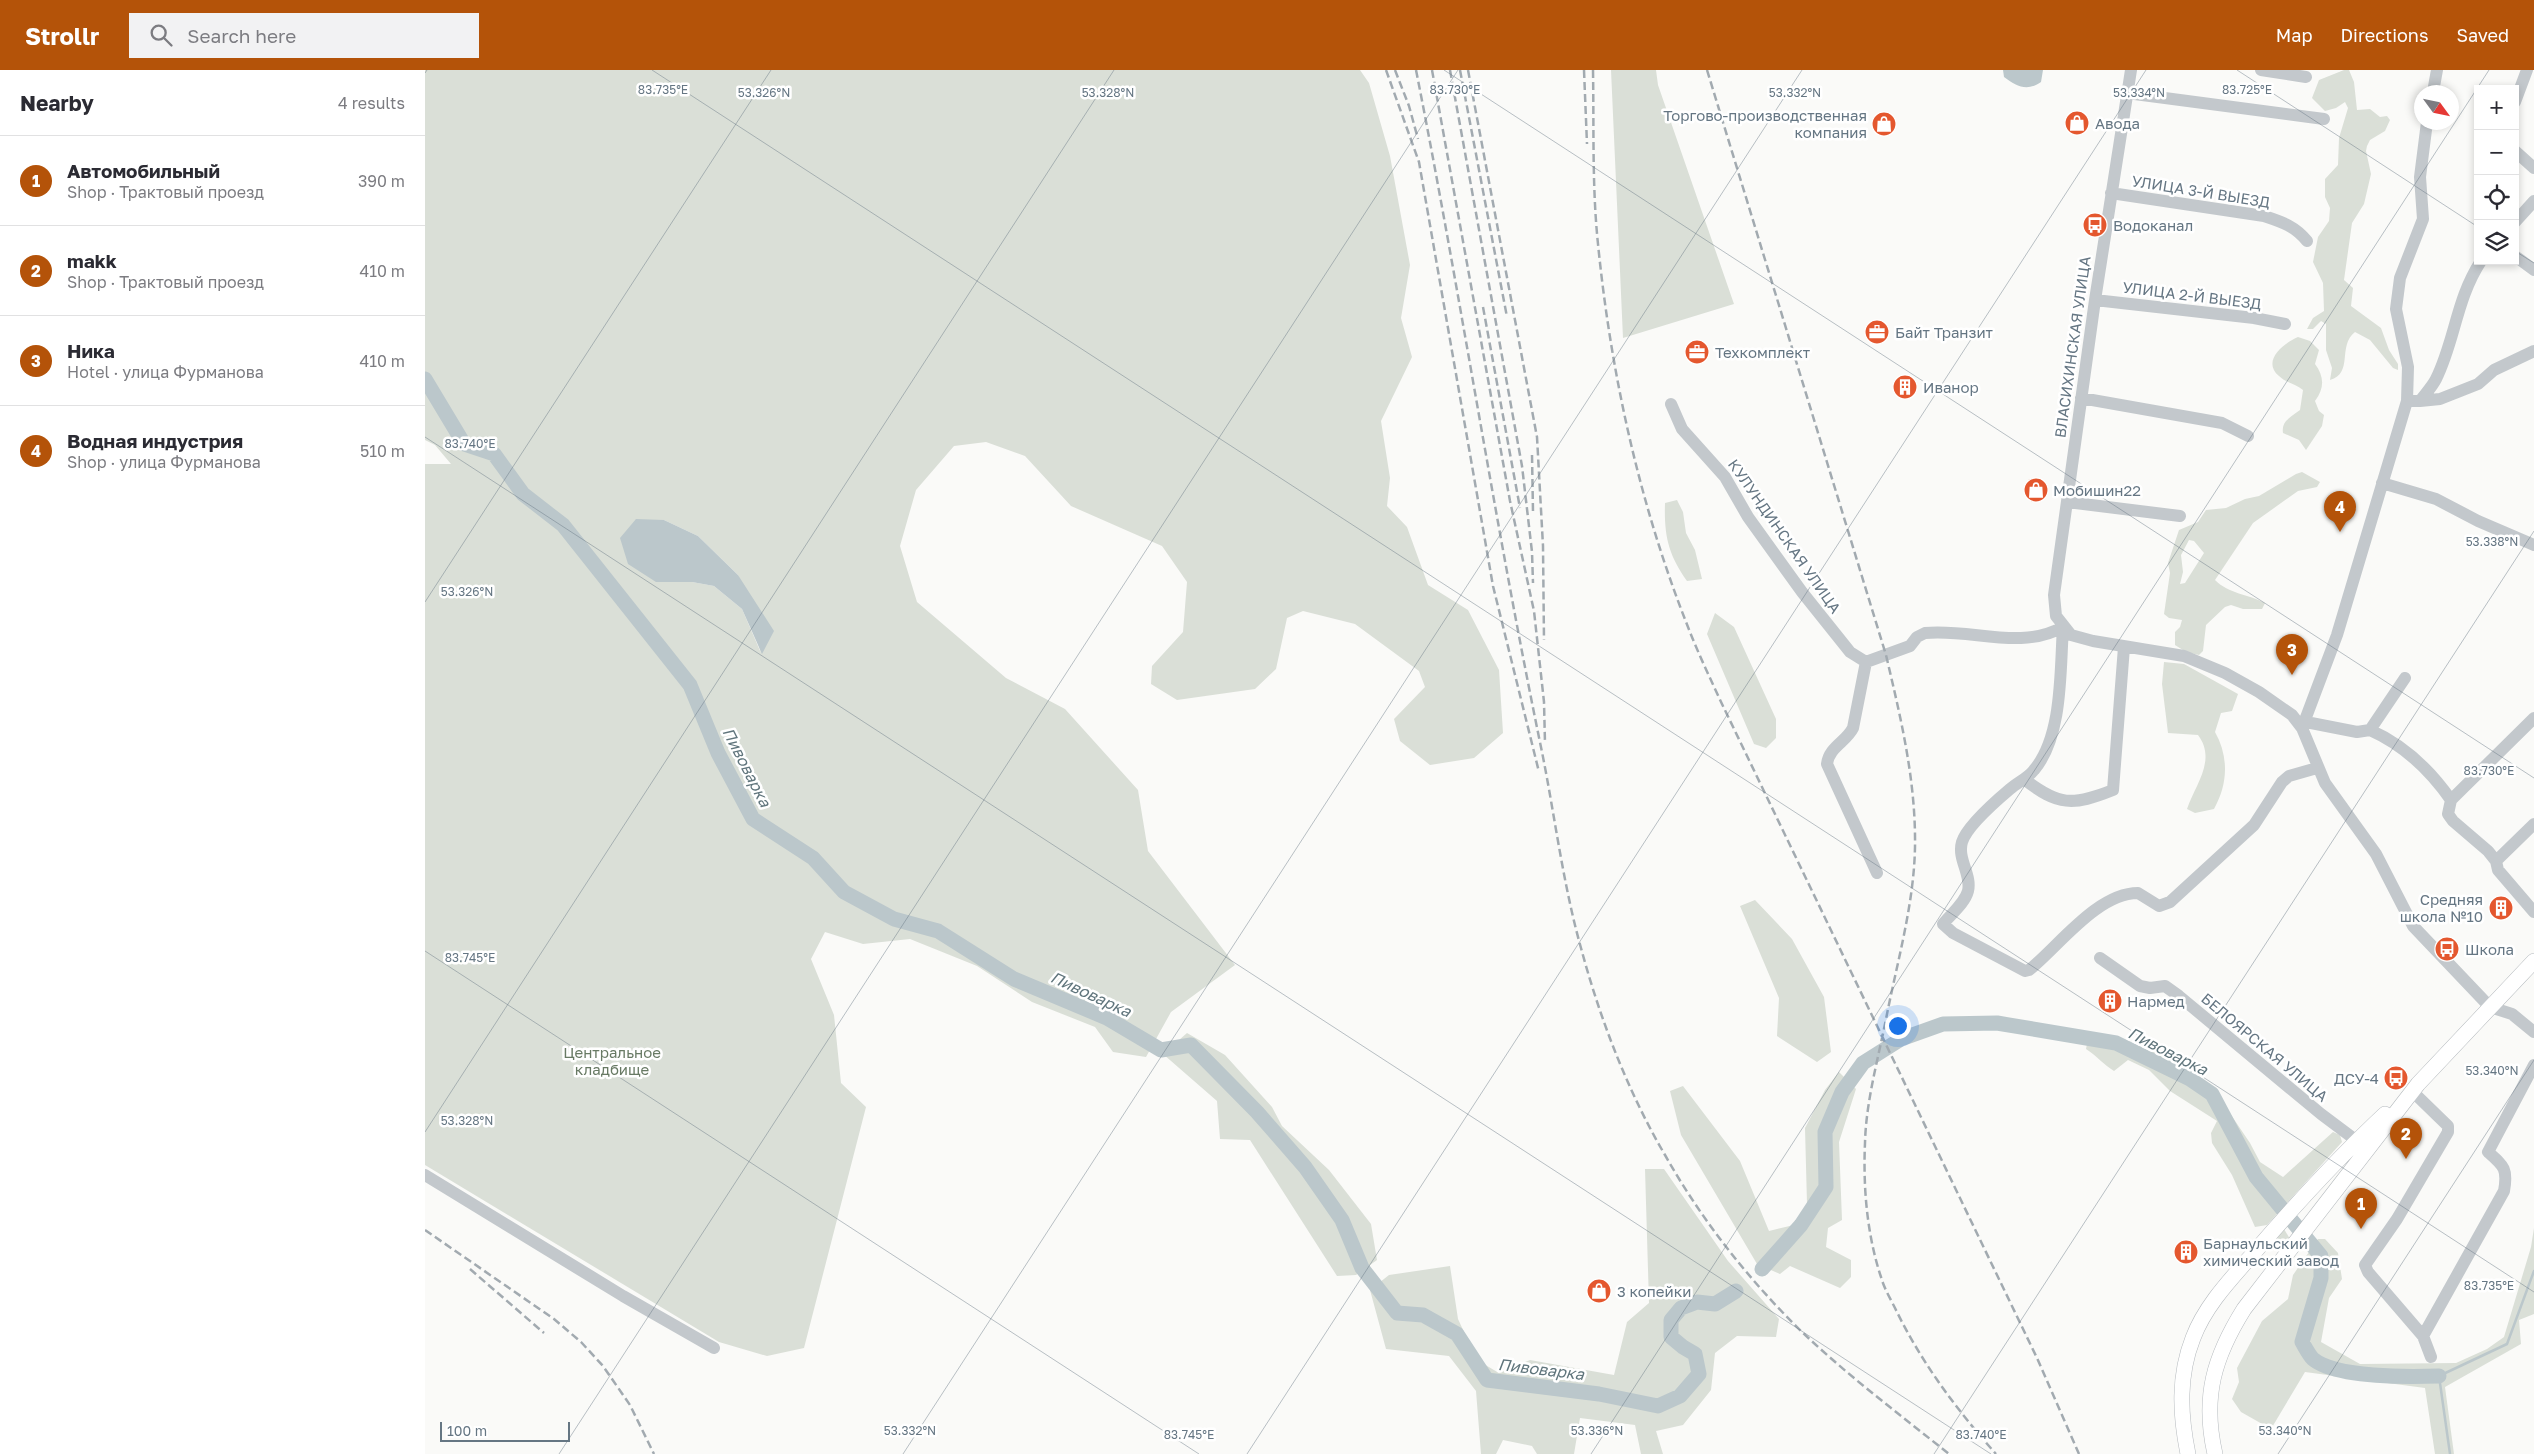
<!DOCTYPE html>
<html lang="en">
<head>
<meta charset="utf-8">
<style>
	body { margin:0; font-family:"Golos Text",sans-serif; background:#f2f2f3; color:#2b2b33 }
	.controls { position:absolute; right:15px; top:15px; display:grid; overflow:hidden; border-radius:0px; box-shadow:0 2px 8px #0003 }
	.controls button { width:45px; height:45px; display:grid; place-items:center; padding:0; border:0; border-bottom:1px solid #e1e1e2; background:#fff; color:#2b2b33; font:25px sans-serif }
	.compass { position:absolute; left:1989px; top:15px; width:45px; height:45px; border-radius:50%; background:#fff; box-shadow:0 2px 8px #0003; rotate:123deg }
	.scale { position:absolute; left:15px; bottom:12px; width:130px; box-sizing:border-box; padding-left:5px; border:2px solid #657683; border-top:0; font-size:14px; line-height:18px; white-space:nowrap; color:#657683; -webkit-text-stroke:4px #fff; paint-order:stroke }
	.you { position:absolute; left:1472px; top:955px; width:18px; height:18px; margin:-12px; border:4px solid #fff; border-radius:50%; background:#1a73e8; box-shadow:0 0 0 8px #1a73e833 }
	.badge { display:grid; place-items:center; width:32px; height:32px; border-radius:50%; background:#b45309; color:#fff; font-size:16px; font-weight:700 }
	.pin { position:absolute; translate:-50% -41px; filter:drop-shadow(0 1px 2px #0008) }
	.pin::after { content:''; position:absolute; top:26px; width:18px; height:15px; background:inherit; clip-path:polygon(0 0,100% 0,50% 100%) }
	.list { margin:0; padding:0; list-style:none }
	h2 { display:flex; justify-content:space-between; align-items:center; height:65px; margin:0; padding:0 20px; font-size:21px }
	h2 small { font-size:16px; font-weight:400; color:#7c7c81 }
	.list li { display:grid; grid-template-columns:32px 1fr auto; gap:15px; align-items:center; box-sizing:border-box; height:90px; padding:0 20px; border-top:1px solid #e1e1e2 }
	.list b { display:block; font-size:19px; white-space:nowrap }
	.list p { margin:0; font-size:16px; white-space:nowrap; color:#7c7c81 }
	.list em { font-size:16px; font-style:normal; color:#7c7c81 }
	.icon { flex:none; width:28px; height:28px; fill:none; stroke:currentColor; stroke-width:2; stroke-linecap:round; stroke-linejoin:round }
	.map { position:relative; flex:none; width:2109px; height:1384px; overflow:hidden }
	header { display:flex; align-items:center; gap:30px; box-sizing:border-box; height:70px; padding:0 25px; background:#b45309; color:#fff }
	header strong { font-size:24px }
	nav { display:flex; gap:28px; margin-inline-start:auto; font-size:18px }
	.search { width:350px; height:45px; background:#f2f2f3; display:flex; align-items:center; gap:12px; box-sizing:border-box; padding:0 18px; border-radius:0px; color:#7c7c81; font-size:19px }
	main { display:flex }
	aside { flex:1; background:#fff }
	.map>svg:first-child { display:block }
</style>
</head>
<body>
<header>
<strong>Strollr</strong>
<div class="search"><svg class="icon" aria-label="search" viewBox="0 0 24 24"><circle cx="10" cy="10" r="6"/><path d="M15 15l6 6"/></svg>Search here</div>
<nav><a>Map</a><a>Directions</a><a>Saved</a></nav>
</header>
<main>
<aside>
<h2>Nearby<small>4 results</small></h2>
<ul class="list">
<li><span class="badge">1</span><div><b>Автомобильный</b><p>Shop · Трактовый проезд</p></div><em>390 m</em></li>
<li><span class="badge">2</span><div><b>makk</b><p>Shop · Трактовый проезд</p></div><em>410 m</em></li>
<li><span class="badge">3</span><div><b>Ника</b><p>Hotel · улица Фурманова</p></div><em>410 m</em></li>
<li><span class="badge">4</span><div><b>Водная индустрия</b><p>Shop · улица Фурманова</p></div><em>510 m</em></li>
</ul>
</aside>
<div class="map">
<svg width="2109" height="1384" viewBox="0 0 2109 1384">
	<rect width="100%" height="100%" fill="#fafaf8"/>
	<!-- green -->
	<path fill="#dadfd7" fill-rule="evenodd" d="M0 0H935L944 13 965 86 985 195 976 248 987 287 956 351 965 408 962 436 982 457 1003 515 1043 540 1074 600 1078 663 1049 688 1005 695 975 671 969 649 1000 617 994 601 930 554 878 541 862 548 851 599 830 619 752 630 726 614 727 596 758 562 762 512 737 476 646 436 600 386 561 372 529 376 491 420 475 476 492 532 581 608 640 639 713 720 723 781 810 895 746 942 721 987 688 982 670 957 607 932 552 896 485 869 438 874 400 862 386 889 409 945 416 1013 441 1037 379 1278 342 1286 294 1272 0 1095V394H26L10 375 0 370ZM239 450 273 466 313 505 336 583 317 539 289 516 267 512H231Z
		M1186 0H1231L1233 15 1309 234 1198 268Z
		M1919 0H1924L1929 12 1932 40 1945 39 1955 47 1962 46 1965 50 1960 61 1945 70 1942 76 1941 81 1946 104 1939 134 1927 153 1919 210 1928 218 1926 236 1956 258 1964 280 1973 294V300L1968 298 1945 270 1930 262C1912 276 1929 303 1905 310L1907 298 1901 280V254L1896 251 1888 259H1882L1888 248 1899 241 1898 213 1888 192 1893 167 1904 151 1905 138 1900 127V109L1913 95 1914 68 1923 38 1920 32 1911 38 1900 41 1887 28 1894 10Z
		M1873 267 1885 271 1894 280 1890 294C1899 306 1900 318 1890 331L1894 341 1899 345 1897 356 1881 380 1874 370 1858 363C1856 351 1866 347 1875 340L1878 320C1871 314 1861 313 1854 306 1836 291 1859 273 1873 267Z
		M1877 402 1895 412 1892 417 1873 421 1828 453 1790 510C1804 524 1823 524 1840 533L1837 539H1818L1806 535 1800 537 1781 555 1778 581 1774 585 1761 582 1750 575V562L1755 557 1757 550 1744 548 1739 544 1745 503 1743 493 1754 460 1773 452 1781 440 1801 438 1820 429 1834 426 1871 404ZM1764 470 1769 471 1779 483 1760 513 1755 514 1758 502 1756 485Z
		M1252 430 1258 442 1261 463 1270 480 1277 509 1262 511C1243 484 1239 465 1240 433Z
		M1290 543 1309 557 1351 649V668L1341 678 1329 674 1282 564Z
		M1739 592 1759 594 1813 624 1807 641 1796 643 1790 662C1804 687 1803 714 1789 739L1770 743 1762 739C1770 715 1792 690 1773 665L1743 663 1737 614Z
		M1330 830 1367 869 1399 927 1406 982 1392 992 1352 966 1354 928 1315 836Z
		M762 963 800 985 847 1037 857 1056 904 1100 946 1154 952 1190 931 1205 912 1206 825 1070 795 1069 792 1031 738 984Z
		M1664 964 1686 966 1713 980 1751 982 1775 1006 1802 1039 1825 1073 1835 1092 1858 1107 1908 1062 1915 1065 1917 1072 1842 1155 1830 1157 1807 1105 1787 1073 1786 1063 1792 1051 1745 1021 1724 1000 1703 990 1689 1001C1679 995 1672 986 1661 979Z
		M1414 1002 1431 1019 1414 1072 1417 1150 1403 1158 1401 1177 1426 1190V1207L1415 1218 1365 1196 1355 1204 1332 1194 1256 1065 1245 1021 1258 1016 1315 1091 1344 1161 1373 1154 1382 1134 1380 1058 1400 1020Z
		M1220 1099H1239L1303 1191 1354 1249 1351 1267 1312 1266 1290 1283 1286 1320 1258 1355 1231 1361 1238 1384H1216L1210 1355 1155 1348 1149 1384H1112L1107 1376 1078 1370 1071 1384H1056L1051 1321 1024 1286 961 1279 945 1220 964 1205 1025 1196 1033 1249 1052 1290 1074 1303 1105 1290 1189 1305 1202 1252 1224 1233Z
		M2109 1158V1244L2094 1250 2096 1274 2020 1317 2029 1384H2010L2000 1318 1880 1302 1846 1359 1816 1342 1807 1329 1814 1312 1812 1298 1837 1251 1863 1229 1868 1205 1893 1169H1900L1913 1183 1917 1209 1904 1228 1896 1272 1935 1294 2031 1293 2062 1279 2079 1267 2106 1177Z
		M1859 1159 1865 1169 1857 1178 1850 1180V1171Z"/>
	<!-- water -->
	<path fill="#bbc7cb" d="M1578 0H1618L1616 12C1602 22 1591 16 1579 7Z
		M211 449 239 450 273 466 313 505 349 561 337 584 317 539 289 516 267 512H231L203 494 195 468Z"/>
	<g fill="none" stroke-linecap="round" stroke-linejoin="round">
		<!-- stream -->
		<path stroke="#bbc7cb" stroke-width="2.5" d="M2025 1384 2014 1306 2082 1274 2109 1201"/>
		<!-- river -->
		<path stroke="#bbc7cb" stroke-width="15" d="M0 309 39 374 69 384 98 424 138 455 265 615 293 683 328 749 388 788 419 822 469 849 513 861 589 909 682 948 736 980 766 975 832 1042 880 1097 917 1150 937 1198 972 1243 998 1245 1032 1264 1062 1310 1174 1324 1233 1336 1255 1326 1274 1304 1270 1284 1258 1277 1246 1267V1250L1256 1238 1272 1232 1290 1234 1311 1221
			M1337 1199 1376 1155 1401 1117 1400 1062 1417 1022 1438 993 1476 969 1518 954 1572 953 1691 973 1765 1009 1787 1024 1831 1107 1896 1186V1208L1877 1272C1880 1277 1884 1285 1888 1289 1911 1308 1984 1307 2014 1306"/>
		<defs>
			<path id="major" d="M1763 1384C1755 1345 1753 1306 1768 1268 1780 1236 1805 1210 1827 1185 1869 1136 1913 1088 1960 1044
				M1790 1384C1777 1327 1789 1287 1819 1239L1993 1014 2109 891"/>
		</defs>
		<!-- major casing -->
		<use href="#major" stroke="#b5babe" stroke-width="16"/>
		<!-- minor -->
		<path stroke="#c3c8cc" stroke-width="12" d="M1706 0 1670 230 1629 525 1631 546 1646 565 1668 571 1759 586 1800 603 1834 622 1867 645 1877 658 1900 713 1951 784 1988 856 2065 937 2087 944 2109 962
			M1836 0 1881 7
			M2008 22 2012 0
			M1702 23 1899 49
			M2090 32 2102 0
			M2090 81 2109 98
			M1686 123 1839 146C1857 152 1870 156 1882 171
			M2090 152 2109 131
			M2090 186 2109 200
			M1670 230 1829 248 1860 254
			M1656 328 1797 353 1823 366
			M1982 331H1995C2000 324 2007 317 2011 309 2030 271 2031 229 2056 191
			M1995 331 2015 329 2053 314 2069 300 2109 281
			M1246 334 1257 359 1300 407 1323 447 1377 522 1425 582 1441 592
			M1957 413 2011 429 2053 451 2109 475
			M1642 432 1755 446
			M1638 557C1635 600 1638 666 1609 700 1603 708 1593 712 1585 719 1572 730 1542 756 1537 772 1532 789 1547 805 1543 821 1540 833 1526 844 1518 854L1528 863 1600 901 1604 900C1633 877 1672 823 1713 823L1734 836 1745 832 1829 755 1857 712 1864 706 1892 698
			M1441 592 1428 658C1421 672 1404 677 1402 694L1452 803
			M1441 592 1485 576 1492 567 1500 563C1546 558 1595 581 1638 557
			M1881 652 1932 662 1945 660 1980 608
			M1877 658 1912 565 1982 331 1983 297 1971 239 1975 208 1998 149 1995 107 2002 52
			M1945 660C1979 675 2005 700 2026 730L2109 648
			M1599 709C1633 736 1648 736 1688 720L1699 577
			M2026 730 2023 744 2028 751 2063 781 2071 791 2073 800 2109 842
			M2071 791 2109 754
			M1675 888 1715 916 1725 918 1740 916 1754 926 1896 1044 1932 1071
			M1987 1021 2023 1056V1062L1972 1149 1940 1195 1943 1202 1998 1266 2006 1287
			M0 1105 198 1226 289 1278
			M1998 1266 2079 1121C2083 1099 2079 1096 2063 1082L2109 995"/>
		<!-- major -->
		<use href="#major" stroke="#fff" stroke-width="15"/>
		<!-- rail -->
		<path stroke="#a2aab0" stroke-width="2.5" stroke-dasharray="8 4" stroke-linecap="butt" d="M961 0 994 92 1068 516 1114 702
			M970 0 984 36 993 69
			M991 0C1036 227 1070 455 1117 682 1130 747 1138 814 1156 878 1175 949 1203 1022 1240 1085 1276 1149 1323 1209 1376 1261 1422 1305 1474 1344 1524 1384
			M1007 0 1085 431 1109 541 1119 632 1120 673
			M1025 0 1097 396 1107 482 1108 513
			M1035 0 1082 247
			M1043 0 1112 367 1118 476 1119 570
			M1159 0 1162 74
			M1168 0C1169 58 1167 117 1173 174 1186 305 1215 436 1263 557 1273 583 1285 608 1297 634L1612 1288 1654 1384
			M1282 0 1461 585C1476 649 1491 711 1490 777 1489 833 1473 889 1462 944 1454 986 1441 1030 1440 1073 1438 1117 1442 1165 1456 1207 1459 1218 1465 1228 1470 1238 1496 1292 1531 1339 1571 1384
			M1058 237 1095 438
			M1107 385 1108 442
			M0 1160 129 1249 156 1272 178 1296 205 1335 229 1384
			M45 1199 119 1263"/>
	</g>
	<!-- ticks -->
	<path fill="none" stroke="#657683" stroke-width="1" stroke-opacity="0.45" d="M227 0 2109 1222M1019 0 2109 708M1812 0 2053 157M0 3 2 0M2090 181 2109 193M0 367 1566 1384M0 532 346 0M0 881 774 1384M0 1062 689 0M134 1384 1033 0M478 1384 1377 0M822 1384 1721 0M1166 1384 2064 0M1509 1384 2109 461M1853 1384 2109 990"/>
	<!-- icons -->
	<defs>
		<symbol id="shop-disc" viewBox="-11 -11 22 22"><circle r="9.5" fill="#e4572e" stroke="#fff"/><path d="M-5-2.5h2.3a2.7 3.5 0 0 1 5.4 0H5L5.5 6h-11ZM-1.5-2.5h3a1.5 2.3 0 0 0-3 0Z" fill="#fff"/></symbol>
		<symbol id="bus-disc" viewBox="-11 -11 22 22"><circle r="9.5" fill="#e4572e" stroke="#fff"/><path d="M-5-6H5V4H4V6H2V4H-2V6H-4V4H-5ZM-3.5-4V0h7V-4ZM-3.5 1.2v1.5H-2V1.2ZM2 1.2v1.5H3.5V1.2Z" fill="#fff"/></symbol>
		<symbol id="office-disc" viewBox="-11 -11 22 22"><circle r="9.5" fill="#e4572e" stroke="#fff"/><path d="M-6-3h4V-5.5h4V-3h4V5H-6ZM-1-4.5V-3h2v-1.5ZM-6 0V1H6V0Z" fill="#fff"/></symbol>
		<symbol id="building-disc" viewBox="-11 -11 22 22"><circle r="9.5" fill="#e4572e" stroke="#fff"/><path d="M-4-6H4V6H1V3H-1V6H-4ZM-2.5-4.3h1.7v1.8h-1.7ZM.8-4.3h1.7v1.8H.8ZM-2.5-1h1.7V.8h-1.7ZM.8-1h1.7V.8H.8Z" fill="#fff"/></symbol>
	</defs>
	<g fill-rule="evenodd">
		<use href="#shop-disc" x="1638" y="39" width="28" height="28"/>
		<use href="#shop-disc" x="1445" y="40" width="28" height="28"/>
		<use href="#bus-disc" x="1656" y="141" width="28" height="28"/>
		<use href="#office-disc" x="1438" y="248" width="28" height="28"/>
		<use href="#office-disc" x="1258" y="268" width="28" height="28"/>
		<use href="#building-disc" x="1466" y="303" width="28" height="28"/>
		<use href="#shop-disc" x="1597" y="406" width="28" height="28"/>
		<use href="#building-disc" x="2062" y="824" width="28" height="28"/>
		<use href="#bus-disc" x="2008" y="865" width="28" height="28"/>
		<use href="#building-disc" x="1671" y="917" width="28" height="28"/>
		<use href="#bus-disc" x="1957" y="994" width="28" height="28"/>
		<use href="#building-disc" x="1747" y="1168" width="28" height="28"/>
		<use href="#shop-disc" x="1160" y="1207" width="28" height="28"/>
	</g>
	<g text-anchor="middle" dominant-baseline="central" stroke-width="5" stroke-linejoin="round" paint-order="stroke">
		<!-- poi labels -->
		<g font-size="15" fill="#657683" stroke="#fff" text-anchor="start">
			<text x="1442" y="45" text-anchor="end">Торгово-производственная<tspan x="1442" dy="17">компания</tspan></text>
			<text x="1670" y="53">Авода</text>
			<text x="1688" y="155">Водоканал</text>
			<text x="1470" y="262">Байт Транзит</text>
			<text x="1290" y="282">Техкомплект</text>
			<text x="1498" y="317">Иванор</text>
			<text x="1628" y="420">Мобишин22</text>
			<text x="2058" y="829" text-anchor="end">Средняя<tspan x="2058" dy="17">школа №10</tspan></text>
			<text x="2040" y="879">Школа</text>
			<text x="1702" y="931">Нармед</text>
			<text x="1954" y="1008" text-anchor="end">ДСУ-4</text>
			<text x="1778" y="1173">Барнаульский<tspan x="1778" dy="17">химический завод</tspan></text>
			<text x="1192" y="1221">3 копейки</text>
		</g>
		<!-- street labels -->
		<g font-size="15" fill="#657683" stroke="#fff">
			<text transform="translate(1776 121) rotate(9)">УЛИЦА 3-Й ВЫЕЗД</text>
			<text transform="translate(1767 225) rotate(7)">УЛИЦА 2-Й ВЫЕЗД</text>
			<text transform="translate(1647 277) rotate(-82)">ВЛАСИХИНСКАЯ УЛИЦА</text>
			<text transform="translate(1360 466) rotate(55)">КУЛУНДИНСКАЯ УЛИЦА</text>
			<text transform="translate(1840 977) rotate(40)">БЕЛОЯРСКАЯ УЛИЦА</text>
		</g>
		<!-- park labels -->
		<g font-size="15" fill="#687a64" stroke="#fff">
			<text x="187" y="982">Центральное<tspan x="187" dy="17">кладбище</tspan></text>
		</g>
		<!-- water labels -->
		<g font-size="16" font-style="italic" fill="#60757c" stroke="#fff">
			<text transform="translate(322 697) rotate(63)">Пивоварка</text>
			<text transform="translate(666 924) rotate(25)">Пивоварка</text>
			<text transform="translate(1743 981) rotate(27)">Пивоварка</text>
			<text transform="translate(1116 1299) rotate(7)">Пивоварка</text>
		</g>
	</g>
	<g font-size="12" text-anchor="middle" fill="#657683" stroke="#fff" stroke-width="5" stroke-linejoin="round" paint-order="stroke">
		<text x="238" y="24">83.735°E</text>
		<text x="1822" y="24">83.725°E</text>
		<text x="1030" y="24">83.730°E</text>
		<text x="339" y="27">53.326°N</text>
		<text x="683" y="27">53.328°N</text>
		<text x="1370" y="27">53.332°N</text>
		<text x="1714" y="27">53.334°N</text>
		<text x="45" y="378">83.740°E</text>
		<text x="2067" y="476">53.338°N</text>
		<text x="42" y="526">53.326°N</text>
		<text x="2064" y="705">83.730°E</text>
		<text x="45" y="892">83.745°E</text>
		<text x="2067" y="1005">53.340°N</text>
		<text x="42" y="1055">53.328°N</text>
		<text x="2064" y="1220">83.735°E</text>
		<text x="485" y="1365">53.332°N</text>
		<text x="1172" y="1365">53.336°N</text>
		<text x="1860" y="1365">53.340°N</text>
		<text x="764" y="1369">83.745°E</text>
		<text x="1556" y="1369">83.740°E</text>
	</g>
</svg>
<div class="controls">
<button>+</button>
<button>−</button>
<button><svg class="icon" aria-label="locate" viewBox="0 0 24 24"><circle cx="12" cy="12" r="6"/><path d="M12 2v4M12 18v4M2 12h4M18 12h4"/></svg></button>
<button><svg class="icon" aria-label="layers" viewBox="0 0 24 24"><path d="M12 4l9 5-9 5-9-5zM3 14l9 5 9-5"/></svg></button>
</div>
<svg class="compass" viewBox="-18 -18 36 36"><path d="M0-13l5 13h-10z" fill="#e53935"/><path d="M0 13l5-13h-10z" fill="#7c7c81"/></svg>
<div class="scale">100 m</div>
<div class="you"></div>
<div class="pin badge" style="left:1936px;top:1159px">1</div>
<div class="pin badge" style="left:1981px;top:1089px">2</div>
<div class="pin badge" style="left:1867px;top:605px">3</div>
<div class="pin badge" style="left:1915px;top:462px">4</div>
</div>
</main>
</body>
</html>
